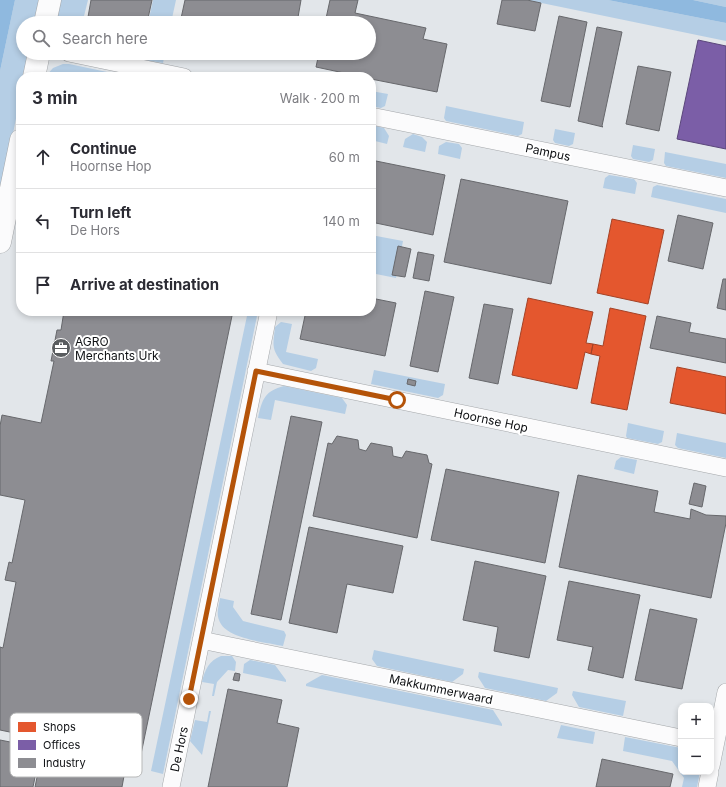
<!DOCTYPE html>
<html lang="en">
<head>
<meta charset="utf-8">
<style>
	body { margin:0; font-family:Inter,sans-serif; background:#f2f2f3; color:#2b2b33 }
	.controls { position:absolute; right:12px; bottom:12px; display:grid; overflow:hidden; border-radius:8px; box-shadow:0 2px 6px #0003 }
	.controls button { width:36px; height:36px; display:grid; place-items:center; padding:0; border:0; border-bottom:1px solid #e1e1e2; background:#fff; color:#2b2b33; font:20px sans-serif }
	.stop { position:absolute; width:12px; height:12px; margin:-9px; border:3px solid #b45309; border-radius:50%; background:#fff }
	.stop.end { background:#b45309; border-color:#fff; box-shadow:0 1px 4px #0008 }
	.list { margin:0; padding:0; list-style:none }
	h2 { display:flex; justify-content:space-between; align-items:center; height:52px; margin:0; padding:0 16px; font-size:17px }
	h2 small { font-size:13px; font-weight:400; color:#7c7c81 }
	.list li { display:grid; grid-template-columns:26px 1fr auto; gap:12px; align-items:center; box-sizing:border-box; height:64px; padding:0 16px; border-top:1px solid #e1e1e2 }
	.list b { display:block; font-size:15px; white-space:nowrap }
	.list p { margin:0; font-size:13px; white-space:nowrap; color:#7c7c81 }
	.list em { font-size:13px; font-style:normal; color:#7c7c81 }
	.icon { flex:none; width:22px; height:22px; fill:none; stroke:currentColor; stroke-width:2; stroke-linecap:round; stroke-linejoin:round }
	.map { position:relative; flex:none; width:726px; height:787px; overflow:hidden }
	.search { position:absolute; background:#fff; box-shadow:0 2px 6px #0003; left:16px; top:16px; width:360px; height:44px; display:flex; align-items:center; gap:10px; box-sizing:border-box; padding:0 14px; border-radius:22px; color:#7c7c81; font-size:15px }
	.panel { position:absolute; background:#fff; box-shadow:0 2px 6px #0003; left:16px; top:72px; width:360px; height:244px; border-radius:16px }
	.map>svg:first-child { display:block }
</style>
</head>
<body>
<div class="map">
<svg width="726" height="787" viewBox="0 0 726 787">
	<rect width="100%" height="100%" fill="#e2e6ea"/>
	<!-- green -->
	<path fill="#b5cee5" d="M15 0H40L35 23H23V53H29L24 77H21V94L0 197V71Z
		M60 0H88L84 16 87 23H56Z
		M153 0H176L171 23H148Z
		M527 0H608L726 23V41Z
		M693 0H726V7Z
		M137 53H165L163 63 139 59 137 55Z
		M63 64H69L131 77H45L53 68Z
		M371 91 388 94 385 106 381 108 371 106Z
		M446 106 524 122 522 134 518 136 446 121 444 118Z
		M371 125 384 128 389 136 387 144 371 140Z
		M555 129 575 133 573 144 569 146 555 143 553 140Z
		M413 134 422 137 427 142 425 152 403 147 405 139Z
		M446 142 459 144 462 148 460 159 438 154 439 146Z
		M633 145 655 149 653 160 649 162 633 159 631 156Z
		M665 152 726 164V178L666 166 664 163Z
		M609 175 634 179 637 183 635 194 603 188 605 178Z
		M657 185 726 199V213L651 197 653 187Z
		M371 235 403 241 396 278 371 273Z
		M248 311H258L163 774 151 771Z
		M281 322 292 324 286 352 318 359 316 368 311 371 283 364C271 348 273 346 275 327Z
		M374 370 445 384 443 395 438 398 371 384Z
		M284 386 342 398 347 405 345 414 275 400 271 420 258 418C262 399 265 391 284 386Z
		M628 423 664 431 662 442 658 444 627 438 626 436Z
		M677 433 726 443V458L678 448 675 445Z
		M621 457 637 460 634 474 614 469 616 461Z
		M220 598 234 601 233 607 243 621 284 631 286 635 283 646C266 642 225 639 219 620 216 613 219 605 220 598Z
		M374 650 464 669 463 674 452 682 377 666 372 659Z
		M221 656H232L236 662 235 671 228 670 217 682 214 696H212L214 684 202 682C205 669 209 661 221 656Z
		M250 660 275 665 286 680V682L243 673 244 664Z
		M479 672 558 688 557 693 546 701 485 688 478 677Z
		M322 675 493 710 502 724V726L306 686V684Z
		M573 691 626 701 623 716 579 707 572 695Z
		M209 711H211L202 755 190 741 195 720 207 722Z
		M561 725 595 732 593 744 557 738Z
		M625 737 681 748V772H700L697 787H682L684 778 672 761 623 751Z"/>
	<!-- water -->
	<path fill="#8fb9df" d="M0 0H15L0 71Z
		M608 0H693L726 7V23Z"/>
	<!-- shops -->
	<path fill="#e4572e" stroke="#a44226" d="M612 219 664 230 648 304 597 293Z
		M528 298 593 312 586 343 593 344 591 354 585 352 577 389 512 375Z
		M610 308 646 316 627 410 591 403 600 356 591 354 593 344 603 346Z
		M677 367 726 377V414L670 403Z"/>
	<!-- offices -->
	<path fill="#7b5ea7" stroke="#5b477b" d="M698 40 726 46V149L677 139Z"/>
	<!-- industry -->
	<path fill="#8d8d92" stroke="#67686c" d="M91 0H152L147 23H102L103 19 88 17Z
		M185 0H301L297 23H180Z
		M330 0H358L355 13 426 28 423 39 447 44 437 92 371 79V77H363L316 67 319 53H369V23H325Z
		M502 0H527L541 3 535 31 497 24Z
		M559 16 587 22 570 107 541 101Z
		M597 27 622 32 602 126 603 127 578 121Z
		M638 66 671 72 659 131 626 124Z
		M371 160 445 175 433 235 371 222Z
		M461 179 568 201 551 284 444 262Z
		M678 215 713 223 703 269 668 261Z
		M398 246 411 249 405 277 392 275Z
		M418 252 434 255 429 281 413 278Z
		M723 279H726V310L717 308Z
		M425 291 454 297 438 372 410 366Z
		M371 298 396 303 385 356 300 339 306 311H371Z
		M484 304 513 309 498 384 469 378Z
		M64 311H233L140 759 0 730V647L3 648 16 582 5 580 9 562 12 563 25 500 0 495V426L2 415 41 423 54 361H51L57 330H61Z
		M657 316 691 323 689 332 726 339V363L650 348Z
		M408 379 416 381 415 386 407 384Z
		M291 416 322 422 281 620 251 614Z
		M337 436 358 440 359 449 366 451 371 443 392 447 393 456 402 458 406 451 427 455 429 463 432 464 417 538 313 516 328 443 332 444Z
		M446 469 559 492 545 563 431 540Z
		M578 475 658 491 654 512 690 519 691 509 706 515 726 516V523L711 598 559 567Z
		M694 483 706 486 702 507 689 504Z
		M309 527 403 546 393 593 347 584 337 633 289 623Z
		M475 561 546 576 529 658 494 651 498 627 463 620Z
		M569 581 640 595 623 678 588 670 593 647 557 640Z
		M650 609 697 619 682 689 635 680Z
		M235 673 240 674 239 681 233 680Z
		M228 689 282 700 277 723 299 728 287 787H208Z
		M0 740 41 748 33 787H0Z
		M43 748 126 765 122 787H35Z
		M602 759 673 774 670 787H596Z"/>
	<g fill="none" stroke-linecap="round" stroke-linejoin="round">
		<defs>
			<path id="street" d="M69 53 184 77
				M371 116 726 188
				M256 371 726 468
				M201 640 681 738
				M711 766 726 692
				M171 787 269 311
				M707 787 710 772"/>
			<path id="secondary" d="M45 23 50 0
				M34 77 39 53
				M0 242 21 140"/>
		</defs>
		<!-- street casing -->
		<use href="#street" stroke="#a4a7aa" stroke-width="18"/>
		<!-- secondary casing -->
		<use href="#secondary" stroke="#a4a7aa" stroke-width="23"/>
		<!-- street -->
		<use href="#street" stroke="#fbfbfc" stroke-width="17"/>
		<!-- secondary -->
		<use href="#secondary" stroke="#fbfbfc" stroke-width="22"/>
	</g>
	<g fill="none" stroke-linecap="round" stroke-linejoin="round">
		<!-- route -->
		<path stroke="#b45309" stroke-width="5" d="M189 699 256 371 397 400"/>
	</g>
	<!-- icons -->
	<defs>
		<symbol id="office-disc" viewBox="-11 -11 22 22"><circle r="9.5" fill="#595c5f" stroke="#fff"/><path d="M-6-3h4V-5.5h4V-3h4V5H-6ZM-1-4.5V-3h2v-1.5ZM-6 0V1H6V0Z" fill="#fff"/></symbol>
	</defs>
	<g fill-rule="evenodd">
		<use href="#office-disc" x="50" y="337" width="22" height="22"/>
	</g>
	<g text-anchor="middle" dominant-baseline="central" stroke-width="4" stroke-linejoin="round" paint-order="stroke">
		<!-- street labels -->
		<g font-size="12" fill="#0f1114" stroke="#fff">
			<text transform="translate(548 152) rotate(12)">Pampus</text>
			<text transform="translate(491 420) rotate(12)">Hoornse Hop</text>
			<text transform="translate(441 689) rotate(12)">Makkummerwaard</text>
			<text transform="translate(179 749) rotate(-78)">De Hors</text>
		</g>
		<!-- poi labels -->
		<g font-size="12" fill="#0f1114" stroke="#fff" text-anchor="start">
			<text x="75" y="341">AGRO<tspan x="75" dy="14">Merchants Urk</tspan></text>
		</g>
	</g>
	<!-- legend -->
	<rect x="10" y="713" width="132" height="64" rx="6" fill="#fff" stroke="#b7b8b8" stroke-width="1"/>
	<rect x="18" y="722" width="18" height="10" fill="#e4572e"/>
	<rect x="18" y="740" width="18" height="10" fill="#7b5ea7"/>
	<rect x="18" y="758" width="18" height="10" fill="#8d8d92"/>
	<g font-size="11" fill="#0f1114">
		<text x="43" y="731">Shops</text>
		<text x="43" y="749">Offices</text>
		<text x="43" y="767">Industry</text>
	</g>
</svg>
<div class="controls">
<button>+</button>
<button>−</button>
</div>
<div class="stop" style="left:397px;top:400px"></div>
<div class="stop end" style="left:189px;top:699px"></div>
<div class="search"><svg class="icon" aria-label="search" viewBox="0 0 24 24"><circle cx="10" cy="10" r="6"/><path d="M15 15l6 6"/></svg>Search here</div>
<section class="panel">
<h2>3 min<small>Walk · 200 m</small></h2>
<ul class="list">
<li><svg class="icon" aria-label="ahead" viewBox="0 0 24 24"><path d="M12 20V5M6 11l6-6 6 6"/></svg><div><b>Continue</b><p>Hoornse Hop</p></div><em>60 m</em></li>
<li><svg class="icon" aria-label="left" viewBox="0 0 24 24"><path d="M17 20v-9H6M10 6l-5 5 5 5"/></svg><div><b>Turn left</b><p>De Hors</p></div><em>140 m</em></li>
<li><svg class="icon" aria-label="arrive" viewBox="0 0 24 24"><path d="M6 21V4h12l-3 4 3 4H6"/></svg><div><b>Arrive at destination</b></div></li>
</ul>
</section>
</div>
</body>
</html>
